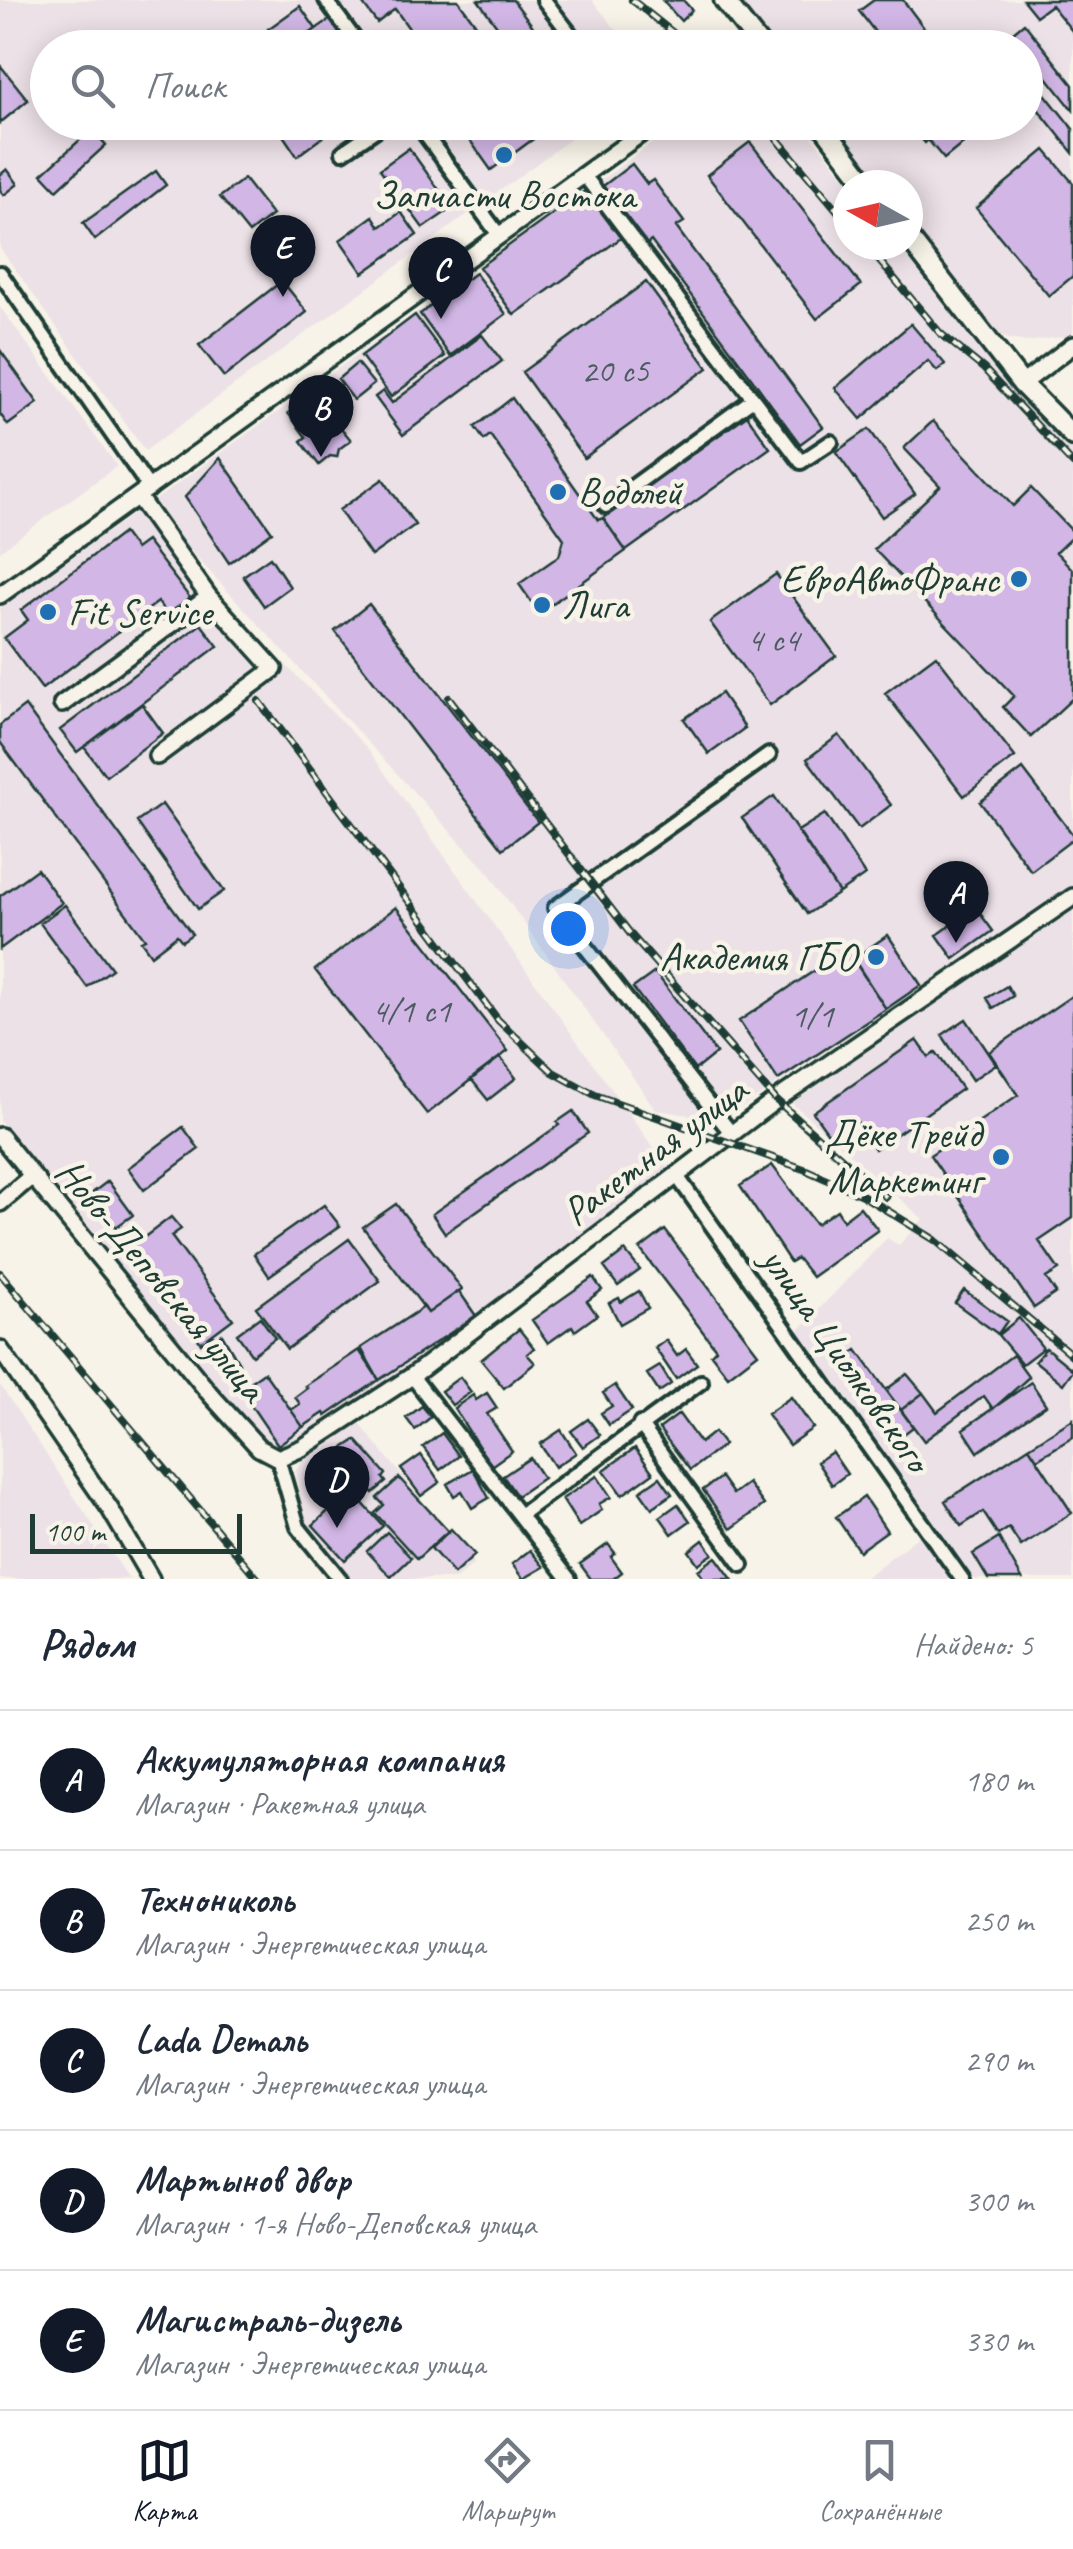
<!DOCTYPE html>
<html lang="ru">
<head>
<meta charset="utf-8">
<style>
	body { margin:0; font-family:Caveat,sans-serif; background:#f2f2f3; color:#1f2937 }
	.compass { position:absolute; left:833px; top:170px; width:90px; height:90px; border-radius:50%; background:#fff; box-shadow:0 5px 25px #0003; rotate:278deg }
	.scale { position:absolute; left:30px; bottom:25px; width:212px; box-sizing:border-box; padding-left:10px; border:5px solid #1f3d34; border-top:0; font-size:28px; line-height:35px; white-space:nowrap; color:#1f3d34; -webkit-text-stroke:8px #f7f3e8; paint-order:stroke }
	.you { position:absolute; left:568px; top:928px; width:35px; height:35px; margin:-25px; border:8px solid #fff; border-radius:50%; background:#1a73e8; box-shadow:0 0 0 15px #1a73e833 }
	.badge { display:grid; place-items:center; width:65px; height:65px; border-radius:50%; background:#111827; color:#fff; font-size:32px; font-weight:700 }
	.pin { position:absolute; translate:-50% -82px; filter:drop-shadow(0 2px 5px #0008) }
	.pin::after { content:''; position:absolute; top:52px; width:35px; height:30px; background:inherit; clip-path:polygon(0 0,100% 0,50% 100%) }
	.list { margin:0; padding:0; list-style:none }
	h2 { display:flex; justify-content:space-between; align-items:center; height:130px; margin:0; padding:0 40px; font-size:42px }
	h2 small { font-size:32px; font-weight:400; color:#747a83 }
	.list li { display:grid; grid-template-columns:65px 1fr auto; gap:30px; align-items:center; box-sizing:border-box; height:140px; padding:0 40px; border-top:2px solid #e0e1e3 }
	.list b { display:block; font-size:38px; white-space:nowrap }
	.list p { margin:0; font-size:32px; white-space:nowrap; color:#747a83 }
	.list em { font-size:32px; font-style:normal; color:#747a83 }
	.icon { flex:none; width:55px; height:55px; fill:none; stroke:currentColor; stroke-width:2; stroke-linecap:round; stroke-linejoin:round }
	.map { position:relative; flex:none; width:1073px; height:1579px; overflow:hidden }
	.search { position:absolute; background:#fff; box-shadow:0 5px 25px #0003; left:30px; right:30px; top:30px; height:110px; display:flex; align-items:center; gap:25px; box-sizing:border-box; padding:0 35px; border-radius:55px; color:#747a83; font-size:38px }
	.sheet { height:830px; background:#fff }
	nav { display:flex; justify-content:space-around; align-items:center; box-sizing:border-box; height:140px; border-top:2px solid #e0e1e3; background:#fff; font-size:28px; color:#747a83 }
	nav a { display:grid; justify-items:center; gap:5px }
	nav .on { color:#111827 }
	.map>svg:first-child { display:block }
</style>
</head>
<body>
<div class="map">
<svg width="1073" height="1579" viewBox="0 0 1073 1579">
	<rect width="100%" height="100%" fill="#f7f3e8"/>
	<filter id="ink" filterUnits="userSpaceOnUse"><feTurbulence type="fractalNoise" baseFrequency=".01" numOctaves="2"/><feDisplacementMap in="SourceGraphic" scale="20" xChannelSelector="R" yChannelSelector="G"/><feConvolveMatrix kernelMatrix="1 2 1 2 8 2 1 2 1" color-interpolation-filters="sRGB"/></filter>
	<g filter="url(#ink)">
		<!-- built -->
		<path fill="#ece1e7" d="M0 0H592L630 47 48 48V122L592 123 145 451 0 248Z
			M735 0H1073V335L1027 342 1009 339 994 332 908 221V185H880L831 123 1026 122V48L773 47Z
			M680 123H801L851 185H848V245H900L1022 396 1073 446V886L723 1120 656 1110 488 872 148 505Z
			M0 307 117 466 0 551Z
			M136 512 367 748 670 1171 406 1369 352 1408 289 1447 276 1448 265 1441 216 1390 0 1121V608Z
			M1073 909V1579H971L795 1334 887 1238 899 1245 923 1219 792 1103Z
			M0 1385 129 1579H0Z
			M360 1424 474 1564 455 1579H347L303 1524 296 1470 308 1454Z
			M920 1535 952 1579H863Z"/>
		<!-- building -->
		<path fill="#d2b7e6" stroke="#1f3d34" stroke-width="2.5" d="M360 0H458L493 48H423L395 9 377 23Z
			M478 0H513L537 32 513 48Z
			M683 0 692 10 681 21 663 1Z
			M874 0H903L939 48H887L859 11Z
			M1023 0H1073V32L1051 5 1036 16Z
			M300 6 316 29 290 48H282L268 29Z
			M332 18 353 48H290L316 29Z
			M1024 23 1073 85V110L1012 33Z
			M0 65 28 100 0 123Z
			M1026 70 1073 129V153L1026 94Z
			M274 122H343L297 156Z
			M457 122H548L551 126 491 170Z
			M915 122H959L971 137 944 159 928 140 925 143 915 131 919 127Z
			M92 129 106 145 57 190 42 174Z
			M750 142 861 285 817 319 707 175Z
			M409 148 452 208 423 228 380 169Z
			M1045 150 1073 183V276L1049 296 976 208Z
			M632 164 647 184 653 180 684 222 676 227 823 427 800 444 651 241 646 245 603 186Z
			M7 169 18 184 4 195 0 190V175Z
			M156 171 166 185 95 240 83 223Z
			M244 179 272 215 249 233 220 197Z
			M586 190 621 238 514 315 479 267Z
			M401 212 417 235 363 273 340 240 373 216 380 227Z
			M475 273 506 314 450 356 420 314Z
			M282 281 307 312 224 377 199 345Z
			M646 282 708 368 584 458 522 372Z
			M415 315 445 356 391 397 361 356Z
			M911 324 945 364 937 371 928 361 861 419 835 388Z
			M482 335 502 361 403 435 375 397 383 391 392 403Z
			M0 350 38 403 8 425 0 414Z
			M357 363 374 384 354 400 338 379Z
			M323 387 341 410 332 417 351 440 339 449 337 457 330 456 319 465 301 441 306 437 288 413Z
			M512 398 598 520 603 518 626 551 539 613 519 584 559 556 564 539 490 435 484 440 475 427Z
			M747 415 770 448 626 551 603 518Z
			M933 421 1013 506 1031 488 1073 532V536L1056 552 1073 570V698L1031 737 1003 707 1014 696 874 549 940 486 904 448Z
			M869 429 915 494 882 517 836 452Z
			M220 458 272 532 229 563 185 497Z
			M383 479 415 525 371 556 339 510Z
			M123 533 135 549 146 541 190 598 167 615 158 602 42 689 4 638 28 620 21 610Z
			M270 557 290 587 264 606 243 576Z
			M776 574 836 656 770 705 710 622Z
			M369 604 538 822 503 849 335 631Z
			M201 624 218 646 77 752 60 730Z
			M936 655 1015 757 964 796 885 693Z
			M721 693 745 728 709 754 684 719Z
			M142 704 163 733 106 776 84 747Z
			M25 706 192 934 182 941 177 935 151 955 141 941 145 939 0 742V725Z
			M839 735 891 805 859 829 807 759Z
			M1023 769 1073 835V839L1031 871 980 802Z
			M774 796 839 893 807 914 742 818Z
			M162 804 224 891 198 909 137 822Z
			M825 814 865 875 839 893 798 831Z
			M37 869 62 903 0 949V896Z
			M65 905 112 969 87 987 40 923Z
			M396 907 508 1051 427 1114 315 970Z
			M976 908 993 931 954 959 937 935Z
			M888 935 921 985 886 1009 853 959Z
			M847 949 886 1009 778 1080 739 1021Z
			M655 972 716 1053 695 1070 633 988Z
			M1007 986 1013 996 993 1008 987 998Z
			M1073 995V1218L1039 1241 1059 1270 1046 1278 1056 1293 1034 1308 930 1155 1018 1095 989 1052Z
			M966 1019 996 1064 972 1080 942 1035Z
			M917 1040 929 1057 936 1052 962 1089 875 1149 855 1119 830 1136 813 1112Z
			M500 1057 516 1078 488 1100 471 1079Z
			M573 1111 588 1133 445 1233 432 1214 559 1125 557 1122Z
			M183 1127 199 1149 144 1190 128 1168Z
			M772 1165 816 1224 837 1210 843 1220 860 1207 878 1230 812 1277 797 1258 790 1262 740 1186Z
			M108 1181 133 1215 116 1227 91 1194Z
			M396 1204 462 1289 428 1313 363 1227Z
			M324 1205 340 1226 269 1276 254 1254Z
			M171 1217 181 1229 171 1236 233 1319 201 1343 130 1248Z
			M665 1230 758 1353 728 1376 711 1354 716 1349 640 1249Z
			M349 1239 380 1281 287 1349 256 1307Z
			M625 1251 640 1270 618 1286 604 1267Z
			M593 1277 602 1290 587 1301 597 1315 575 1331 572 1326 548 1343 532 1320Z
			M964 1290 1007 1321 998 1334 955 1303Z
			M459 1291 476 1316 379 1380 361 1348 424 1307 428 1313Z
			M639 1291 648 1308 620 1324 609 1303 619 1298 621 1302Z
			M260 1317 275 1338 252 1355 237 1334Z
			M1019 1318 1043 1348 1022 1364 998 1335Z
			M519 1329 534 1348 527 1354 535 1363 504 1388 481 1360Z
			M222 1334 239 1363 227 1372 208 1345Z
			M666 1340 677 1356 686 1349 697 1364 676 1379 655 1348Z
			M1046 1348 1073 1370 1063 1384 1035 1361Z
			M359 1350 379 1380 326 1416 324 1413 303 1427 291 1410 300 1404 295 1397 307 1388 305 1386Z
			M857 1350 913 1427 900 1437 844 1359Z
			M1013 1355 1029 1377 993 1409 984 1396 924 1441 901 1410 923 1393 937 1412Z
			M660 1366 671 1384 659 1392 647 1374Z
			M264 1372 303 1427 278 1445 240 1389Z
			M907 1374 923 1393 901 1410 886 1390Z
			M460 1377 471 1392 452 1405 441 1391Z
			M1031 1382 1046 1405 978 1452 963 1429Z
			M615 1385 632 1410 609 1425 601 1413 612 1406 603 1393Z
			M487 1393 497 1408 487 1414 512 1451 491 1466 454 1408 473 1395 476 1400Z
			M791 1397 813 1428 789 1445 767 1414Z
			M422 1406 431 1417 415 1430 406 1418Z
			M679 1414 700 1443 714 1432 724 1445 690 1470 659 1429Z
			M588 1419 600 1435 583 1447 571 1431Z
			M1073 1419V1437L1037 1459 1029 1447Z
			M561 1430 576 1453 555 1467 540 1444Z
			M442 1433 459 1456 440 1470 423 1447Z
			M356 1440 386 1474 383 1478 386 1482 373 1493 353 1471 349 1475 345 1471 350 1460 342 1449Z
			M1029 1447 1072 1513 1021 1546 1009 1528 998 1535 983 1512 961 1526 945 1501Z
			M635 1448 653 1473 622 1495 604 1470Z
			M832 1452 847 1474 832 1485 817 1462Z
			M421 1455 440 1482 421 1496 401 1469Z
			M530 1458 543 1478 517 1496 503 1476Z
			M473 1469 489 1498 472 1508 462 1491 454 1496 447 1484Z
			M597 1476 611 1497 599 1504 602 1510 579 1526 562 1499Z
			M660 1477 672 1494 652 1508 640 1491Z
			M721 1477 733 1494 748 1483 764 1505 731 1529 703 1490Z
			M399 1478 448 1531 417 1559 375 1513 384 1505 377 1498Z
			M351 1490 383 1526 345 1560 313 1525Z
			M864 1497 887 1531 859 1551 836 1517Z
			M678 1504 690 1521 672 1534 660 1517Z
			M451 1529 475 1555 454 1574 431 1548Z
			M387 1532 411 1558 391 1577 367 1551Z
			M999 1538 1022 1579H988L973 1554Z
			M703 1540 713 1554 698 1564 689 1551Z
			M608 1544 615 1553 611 1557 622 1572 613 1579H591L580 1564Z
			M530 1550 544 1567 523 1579 512 1564Z
			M716 1557 732 1579H704L698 1570Z"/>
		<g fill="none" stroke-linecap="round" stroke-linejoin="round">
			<defs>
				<path id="minor" d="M326 0 361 48
					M544 0 581 48
					M416 122 499 235
					M343 152 387 122
					M584 175 801 462 831 442
					M0 273 150 489
					M606 506 753 399
					M732 1134 555 908 769 755
					M677 1176 962 1579
					M412 1376 569 1579
					M640 1424 742 1565
					M278 1458 298 1527 340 1579
					M520 1515 701 1382"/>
				<path id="tertiary" d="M1022 384 1073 345
					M0 595 657 122
					M62 704 209 597 138 497
					M157 756 274 669 209 597
					M0 1136 210 1394 259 1448 278 1458 302 1448 412 1376 776 1100 1073 897
					M0 1203 32 1176
					M0 1349 110 1509 151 1579"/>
				<path id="secondary" d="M724 0 762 48
					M820 122 868 185
					M908 237 1022 384 1073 436"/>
			</defs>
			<!-- minor casing -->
			<use href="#minor" stroke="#1f3d34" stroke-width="20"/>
			<!-- tertiary casing -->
			<use href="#tertiary" stroke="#1f3d34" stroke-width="22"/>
			<!-- secondary casing -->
			<use href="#secondary" stroke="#1f3d34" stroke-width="25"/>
			<!-- minor -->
			<use href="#minor" stroke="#f7f3e8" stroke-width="12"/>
			<!-- tertiary -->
			<use href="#tertiary" stroke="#f7f3e8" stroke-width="15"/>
			<!-- secondary -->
			<use href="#secondary" stroke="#f7f3e8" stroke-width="18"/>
			<defs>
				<path id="rail" d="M632 0 692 48
					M763 122 848 223
					M866 245 940 333 984 369 1073 464
					M449 698 632 936 776 1100 886 1197
					M259 701 498 1020 553 1072 595 1095 804 1169 862 1195 935 1240 1073 1356
					M0 1273 258 1579"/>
			</defs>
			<!-- rail casing -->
			<use href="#rail" stroke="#1f3d34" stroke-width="8"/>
			<!-- rail -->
			<use href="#rail" stroke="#f7f3e8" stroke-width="4" stroke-dasharray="11" stroke-linecap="butt"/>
		</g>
	</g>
	<!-- markers -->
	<g fill="#1f6fb2" stroke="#f7f3e8" stroke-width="4">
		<circle cx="504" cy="155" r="10"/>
		<circle cx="558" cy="492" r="10"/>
		<circle cx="1019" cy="579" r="10"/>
		<circle cx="542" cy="605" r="10"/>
		<circle cx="48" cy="612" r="10"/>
		<circle cx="876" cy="957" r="10"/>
		<circle cx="1001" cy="1157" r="10"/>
	</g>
	<g text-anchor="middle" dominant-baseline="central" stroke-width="9" stroke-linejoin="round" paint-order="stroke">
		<!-- number labels -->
		<g font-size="35" fill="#4c5c60">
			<text x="615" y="370">20 с5</text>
			<text x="773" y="639">4 с4</text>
			<text x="411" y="1010">4/1 с1</text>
			<text x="812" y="1015">1/1</text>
		</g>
		<!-- poi labels -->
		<g font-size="40" fill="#1f3d34" stroke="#f7f3e8" text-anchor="start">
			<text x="504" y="195" text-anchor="middle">Запчасти Востока</text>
			<text x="578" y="492">Водолей</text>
			<text x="999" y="579" text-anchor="end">ЕвроАвтоФранс</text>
			<text x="562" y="605">Лига</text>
			<text x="68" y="612">Fit Service</text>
			<text x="856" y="957" text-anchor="end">Академия ГБО</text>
			<text x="981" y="1134" text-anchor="end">Дёке Трейд<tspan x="981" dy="46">Маркетинг</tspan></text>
		</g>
		<!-- street labels -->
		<g font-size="40" fill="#1f3d34" stroke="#f7f3e8">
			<text transform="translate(655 1151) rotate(-37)">Ракетная улица</text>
			<text transform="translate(161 1280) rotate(50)">Ново-Деповская улица</text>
			<text transform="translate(846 1359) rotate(55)">улица Циолковского</text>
		</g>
	</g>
</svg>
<svg class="compass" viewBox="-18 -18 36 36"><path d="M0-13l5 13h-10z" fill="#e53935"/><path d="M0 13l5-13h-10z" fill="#747a83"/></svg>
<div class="scale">100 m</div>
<div class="you"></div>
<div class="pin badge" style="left:956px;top:943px">A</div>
<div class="pin badge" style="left:321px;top:457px">B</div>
<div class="pin badge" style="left:441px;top:319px">C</div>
<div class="pin badge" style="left:337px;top:1528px">D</div>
<div class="pin badge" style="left:283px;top:297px">E</div>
<div class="search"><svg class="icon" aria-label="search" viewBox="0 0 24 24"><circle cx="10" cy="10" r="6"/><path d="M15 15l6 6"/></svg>Поиск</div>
</div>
<section class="sheet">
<h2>Рядом<small>Найдено: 5</small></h2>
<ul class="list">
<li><span class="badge">A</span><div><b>Аккумуляторная компания</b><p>Магазин · Ракетная улица</p></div><em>180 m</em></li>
<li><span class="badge">B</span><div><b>Технониколь</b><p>Магазин · Энергетическая улица</p></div><em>250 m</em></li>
<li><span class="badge">C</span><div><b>Lada Dеталь</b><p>Магазин · Энергетическая улица</p></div><em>290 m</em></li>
<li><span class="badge">D</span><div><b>Мартынов двор</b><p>Магазин · 1-я Ново-Деповская улица</p></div><em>300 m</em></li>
<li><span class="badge">E</span><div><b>Магистраль-дизель</b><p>Магазин · Энергетическая улица</p></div><em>330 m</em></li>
</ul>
</section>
<nav>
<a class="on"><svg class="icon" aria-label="map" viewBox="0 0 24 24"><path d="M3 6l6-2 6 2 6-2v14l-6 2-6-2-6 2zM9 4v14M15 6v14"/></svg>Карта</a>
<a><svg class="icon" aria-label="directions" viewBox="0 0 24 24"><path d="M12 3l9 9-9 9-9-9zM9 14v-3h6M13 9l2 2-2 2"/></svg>Маршрут</a>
<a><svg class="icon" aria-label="saved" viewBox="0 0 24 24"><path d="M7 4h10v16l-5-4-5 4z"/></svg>Сохранённые</a>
</nav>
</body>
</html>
